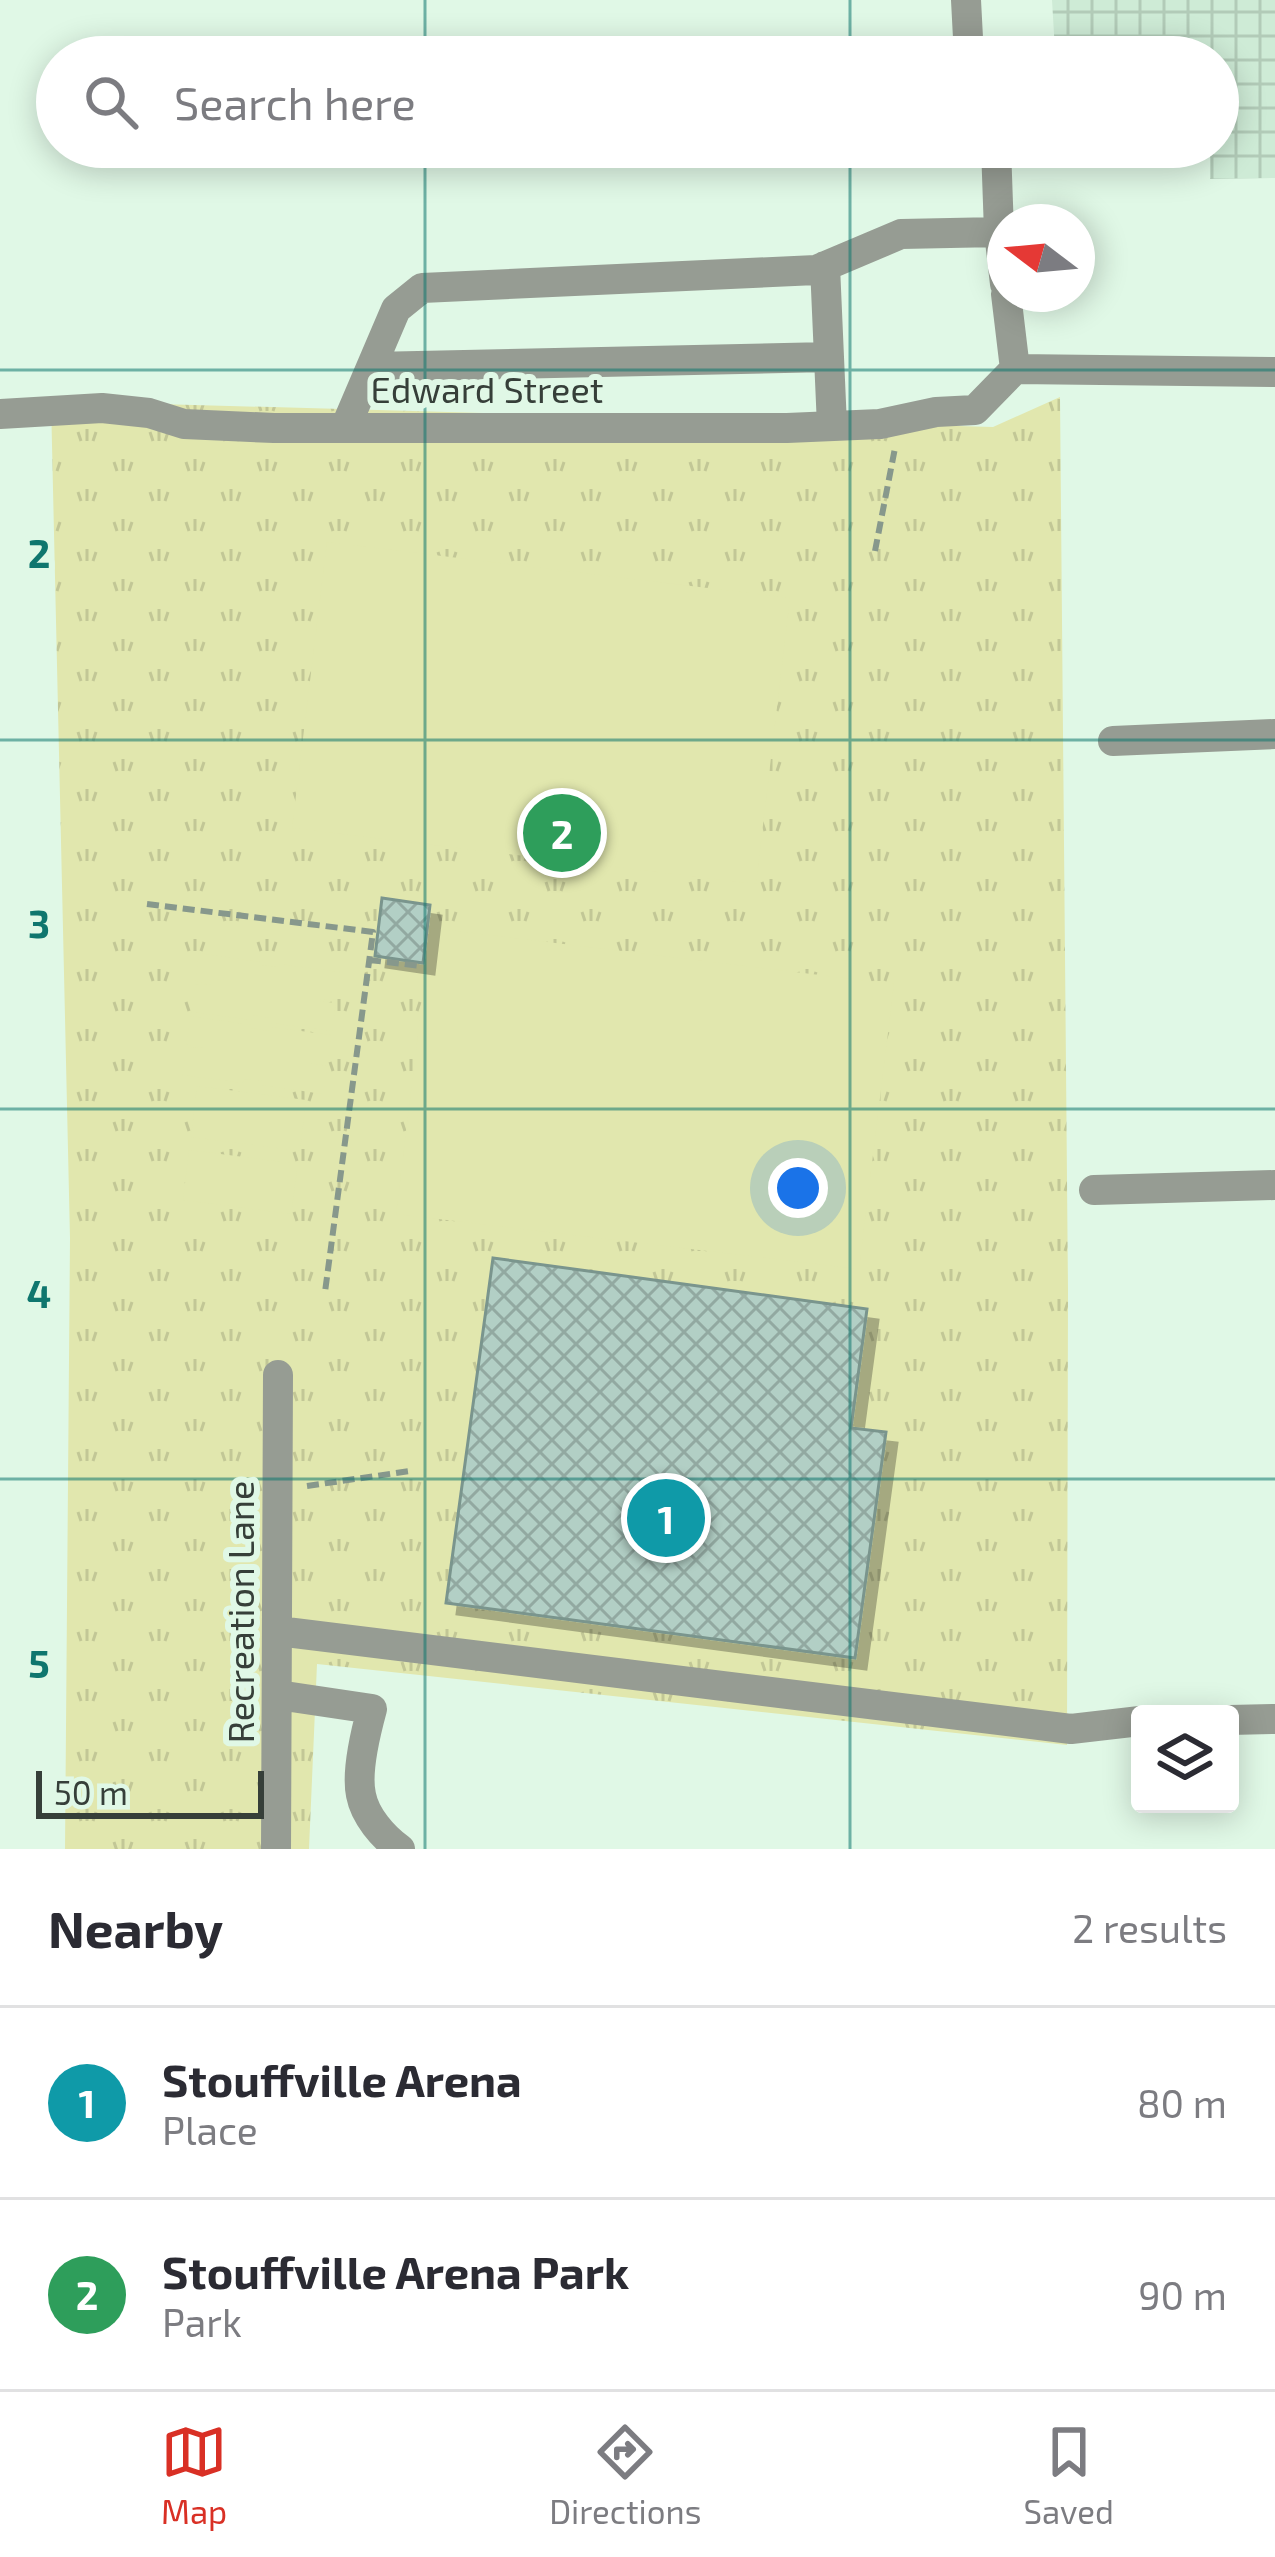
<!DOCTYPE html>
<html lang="en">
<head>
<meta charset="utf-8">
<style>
	body { margin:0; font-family:"Exo 2",sans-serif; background:#f7f7f7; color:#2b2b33 }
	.controls { position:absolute; right:36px; bottom:36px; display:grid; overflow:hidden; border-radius:12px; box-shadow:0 6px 30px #0003 }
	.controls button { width:108px; height:108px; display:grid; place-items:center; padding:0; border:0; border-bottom:3px solid #e1e1e2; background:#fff; color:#2b2b33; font:60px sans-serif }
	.compass { position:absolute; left:987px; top:204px; width:108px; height:108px; border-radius:50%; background:#fff; box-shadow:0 6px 30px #0003; rotate:286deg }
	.scale { position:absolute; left:36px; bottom:30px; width:228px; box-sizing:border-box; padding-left:12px; border:6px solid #363f39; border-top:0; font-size:33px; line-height:42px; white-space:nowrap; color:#363f39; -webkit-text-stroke:9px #e0f8e6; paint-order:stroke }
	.you { position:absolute; left:798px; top:1188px; width:42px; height:42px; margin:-30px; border:9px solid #fff; border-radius:50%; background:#1a73e8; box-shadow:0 0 0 18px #1a73e833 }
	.badge { display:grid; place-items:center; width:78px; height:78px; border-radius:50%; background:#d93025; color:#fff; font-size:39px; font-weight:700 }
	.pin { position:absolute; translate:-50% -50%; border:6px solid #fff; box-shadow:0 3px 12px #0006 }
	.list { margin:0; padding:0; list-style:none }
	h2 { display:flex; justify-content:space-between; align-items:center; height:156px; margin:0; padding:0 48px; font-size:51px }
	h2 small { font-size:39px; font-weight:400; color:#7c7c81 }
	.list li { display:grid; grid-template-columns:78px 1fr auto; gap:36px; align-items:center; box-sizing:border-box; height:192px; padding:0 48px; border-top:3px solid #e1e1e2 }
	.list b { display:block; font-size:45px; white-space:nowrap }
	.list p { margin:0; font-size:39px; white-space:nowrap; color:#7c7c81 }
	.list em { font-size:39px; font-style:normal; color:#7c7c81 }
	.icon { flex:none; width:66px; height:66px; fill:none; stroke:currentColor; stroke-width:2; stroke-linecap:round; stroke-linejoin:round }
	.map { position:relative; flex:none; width:1275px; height:1849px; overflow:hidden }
	.search { position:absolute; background:#fff; box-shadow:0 6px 30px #0003; left:36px; right:36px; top:36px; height:132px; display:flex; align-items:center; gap:30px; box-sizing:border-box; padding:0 42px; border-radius:66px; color:#7c7c81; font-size:45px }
	.sheet { height:540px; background:#fff }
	nav { display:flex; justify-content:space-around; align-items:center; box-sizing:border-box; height:168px; border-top:3px solid #e1e1e2; background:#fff; font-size:33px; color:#7c7c81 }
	nav a { display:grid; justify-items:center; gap:6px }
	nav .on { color:#d93025 }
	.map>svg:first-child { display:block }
</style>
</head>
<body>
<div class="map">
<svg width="1275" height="1849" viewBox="0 0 1275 1849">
	<defs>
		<pattern id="industrial-grid" width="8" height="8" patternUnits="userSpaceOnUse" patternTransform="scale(3)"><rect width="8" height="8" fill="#ceebd6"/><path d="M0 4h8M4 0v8" fill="none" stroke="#b2cbb8"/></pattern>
		<pattern id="grass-tufts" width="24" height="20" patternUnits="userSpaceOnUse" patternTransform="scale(3)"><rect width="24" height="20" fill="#e1e7ae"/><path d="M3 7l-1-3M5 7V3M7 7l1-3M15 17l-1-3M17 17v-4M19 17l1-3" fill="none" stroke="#c2c796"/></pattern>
		<pattern id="building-cross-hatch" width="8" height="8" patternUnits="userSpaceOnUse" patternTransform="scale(3)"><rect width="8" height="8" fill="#b2cfc5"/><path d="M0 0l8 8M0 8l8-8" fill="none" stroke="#92a9a1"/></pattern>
		<filter id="shadow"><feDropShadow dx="11" dy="11" stdDeviation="0" flood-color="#0004"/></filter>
	</defs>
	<rect width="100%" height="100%" fill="#e0f8e6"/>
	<!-- industrial -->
	<path fill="url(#industrial-grid)" d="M1052 0H1275V178L1210 179V147H1218V57H1210L1209 52 1055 51Z"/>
	<!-- grass -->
	<path fill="url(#grass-tufts)" d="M1060 397 1068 1290 1067 1745 317 1664 309 1849H65L70 1238 51 401 993 427Z"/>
	<!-- pitch -->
	<path fill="#e1e7ae" d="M327 542 790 598 756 884 292 828Z
		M431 928 894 984 859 1269 396 1214Z
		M199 953 260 962V965L278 967 279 964 340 972 336 1000 320 999V1001L336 1003 332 1031 271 1023V1018L253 1015 252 1020 191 1012 195 984 211 985 195 981Z
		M190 1016 251 1025V1028L269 1031 271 1027 331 1035 327 1063H311L327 1066 323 1094 262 1085V1081L244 1079 243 1083 182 1075 186 1047 203 1048 186 1044Z
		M197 1086 306 1100 300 1151 191 1137Z
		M189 1150 298 1164 291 1214 183 1200Z"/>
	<!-- building -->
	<path fill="url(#building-cross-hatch)" stroke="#7a958d" stroke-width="3" filter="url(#shadow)" d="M382 898 430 905 423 963 375 956Z
		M493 1258 867 1309 851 1428 886 1432 855 1658 446 1603Z"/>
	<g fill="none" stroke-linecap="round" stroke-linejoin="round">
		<!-- path -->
		<path stroke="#87988c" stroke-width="6" stroke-dasharray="12 6" stroke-linecap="butt" d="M875 551 895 448
			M147 904 373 932 325 1292
			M369 960 421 966
			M307 1486 410 1471"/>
		<!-- minor -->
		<path stroke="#969c93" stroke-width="30" d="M966 0 969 57
			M996 147 999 232 1005 284
			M825 266 832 426
			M1006 294 1015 369
			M372 367 829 357
			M0 414 102 408 149 413 184 424 274 428H787L880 424 936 412 975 410 1015 369 1275 372
			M346 426 396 309 422 288 816 270 901 234 999 232
			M1113 741 1275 734
			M1094 1190 1275 1185
			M278 1631 1071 1729 1140 1721
			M278 1695 372 1709C366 1731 356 1772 361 1795 365 1816 383 1837 400 1849
			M1230 1720 1275 1719
			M276 1849 278 1375"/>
	</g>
	<!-- grid -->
	<path fill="none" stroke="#0f766e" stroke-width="3" stroke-opacity="0.55" d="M425 0V57M850 0V57M425 147V1849M850 147V1849M0 370H1275M0 740H1275M0 1109H1275M0 1479H1275"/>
	<g text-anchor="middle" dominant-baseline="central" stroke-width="12" stroke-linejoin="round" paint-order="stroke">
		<!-- street labels -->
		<g font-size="36" fill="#363f39" stroke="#e0f8e6">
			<text x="487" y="388">Edward Street</text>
			<text transform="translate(239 1612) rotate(-90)">Recreation Lane</text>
		</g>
	</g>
	<g font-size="39" text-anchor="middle" font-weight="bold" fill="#0f766e" stroke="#e0f8e6" stroke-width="12" stroke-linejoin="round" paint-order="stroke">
		<text x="39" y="568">2</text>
		<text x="39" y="938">3</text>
		<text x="39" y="1308">4</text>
		<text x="39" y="1678">5</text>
	</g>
</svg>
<div class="controls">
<button><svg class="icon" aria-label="layers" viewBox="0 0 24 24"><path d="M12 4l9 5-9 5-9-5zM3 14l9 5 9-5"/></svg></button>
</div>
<svg class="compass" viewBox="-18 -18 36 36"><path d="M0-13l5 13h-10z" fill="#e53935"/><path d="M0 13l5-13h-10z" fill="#7c7c81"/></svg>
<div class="scale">50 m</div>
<div class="you"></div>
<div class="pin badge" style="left:666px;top:1518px;background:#0f9aa8">1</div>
<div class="pin badge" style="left:562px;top:833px;background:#2e9e5b">2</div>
<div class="search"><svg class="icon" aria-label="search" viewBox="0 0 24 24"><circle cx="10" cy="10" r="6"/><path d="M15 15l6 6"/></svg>Search here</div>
</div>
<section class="sheet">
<h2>Nearby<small>2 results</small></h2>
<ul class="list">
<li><span class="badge" style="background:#0f9aa8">1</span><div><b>Stouffville Arena</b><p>Place</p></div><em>80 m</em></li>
<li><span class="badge" style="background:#2e9e5b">2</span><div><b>Stouffville Arena Park</b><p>Park</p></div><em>90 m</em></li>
</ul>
</section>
<nav>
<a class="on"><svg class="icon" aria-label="map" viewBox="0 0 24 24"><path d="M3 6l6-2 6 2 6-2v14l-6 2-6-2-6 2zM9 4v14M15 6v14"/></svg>Map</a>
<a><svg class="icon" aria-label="directions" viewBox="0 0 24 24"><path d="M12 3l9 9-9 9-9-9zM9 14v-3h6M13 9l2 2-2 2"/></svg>Directions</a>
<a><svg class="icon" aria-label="saved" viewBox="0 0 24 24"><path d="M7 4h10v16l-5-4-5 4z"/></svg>Saved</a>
</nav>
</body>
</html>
